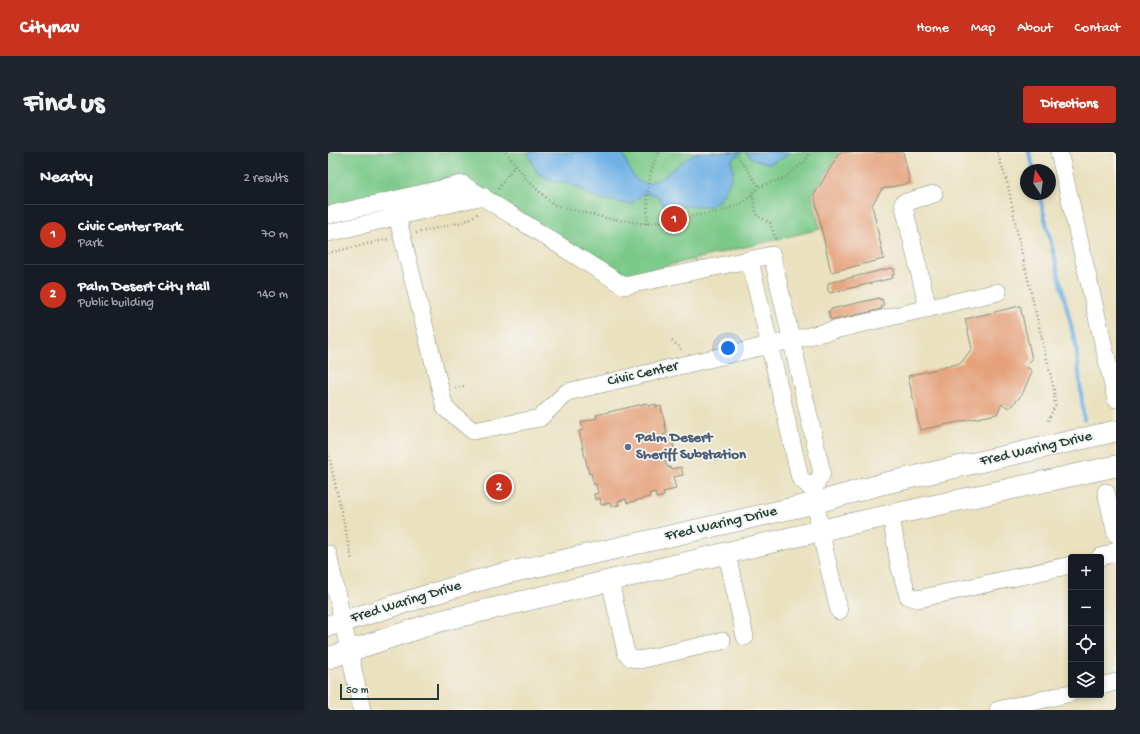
<!DOCTYPE html>
<html lang="en">
<head>
<meta charset="utf-8">
<style>
	body { margin:0; font-family:"Gochi Hand",sans-serif; background:#20242c; color:#f1f3f6 }
	.controls { position:absolute; right:12px; bottom:12px; display:grid; overflow:hidden; border-radius:4px; box-shadow:0 2px 6px #0003 }
	.controls button { width:36px; height:36px; display:grid; place-items:center; padding:0; border:0; border-bottom:1px solid #363941; background:#171b24; color:#f1f3f6; font:20px sans-serif }
	.compass { position:absolute; left:692px; top:12px; width:36px; height:36px; border-radius:50%; background:#171b24; box-shadow:0 2px 6px #0003; rotate:347deg }
	.scale { position:absolute; left:12px; bottom:10px; width:99px; box-sizing:border-box; padding-left:4px; border:2px solid #1f3d34; border-top:0; font-size:11px; line-height:14px; white-space:nowrap; color:#1f3d34; -webkit-text-stroke:3px #f6f6f2; paint-order:stroke }
	.you { position:absolute; left:400px; top:196px; width:14px; height:14px; margin:-10px; border:3px solid #fff; border-radius:50%; background:#1a73e8; box-shadow:0 0 0 6px #1a73e833 }
	.badge { display:grid; place-items:center; width:26px; height:26px; border-radius:50%; background:#c8321e; color:#fff; font-size:13px; font-weight:700 }
	.pin { position:absolute; translate:-50% -50%; border:2px solid #fff; box-shadow:0 1px 4px #0006 }
	.list { margin:0; padding:0; list-style:none }
	h2 { display:flex; justify-content:space-between; align-items:center; height:52px; margin:0; padding:0 16px; font-size:17px }
	h2 small { font-size:13px; font-weight:400; color:#9ea1a6 }
	.list li { display:grid; grid-template-columns:26px 1fr auto; gap:12px; align-items:center; box-sizing:border-box; height:60px; padding:0 16px; border-top:1px solid #363941 }
	.list b { display:block; font-size:15px; white-space:nowrap }
	.list p { margin:0; font-size:13px; white-space:nowrap; color:#9ea1a6 }
	.list em { font-size:13px; font-style:normal; color:#9ea1a6 }
	.icon { flex:none; width:22px; height:22px; fill:none; stroke:currentColor; stroke-width:2; stroke-linecap:round; stroke-linejoin:round }
	.map { position:relative; flex:none; width:788px; height:558px; overflow:hidden; border-radius:4px }
	header { display:flex; align-items:center; gap:24px; box-sizing:border-box; height:56px; padding:0 20px; background:#c8321e; color:#fff }
	header strong { font-size:19px }
	nav { display:flex; gap:22px; margin-inline-start:auto; font-size:14px }
	.intro { display:flex; align-items:center; justify-content:space-between; box-sizing:border-box; height:96px; padding:0 24px }
	h1 { margin:0; font-size:28px }
	.button { padding:10px 18px; border-radius:4px; background:#c8321e; color:#fff; font-size:14px; font-weight:700 }
	main { display:flex; gap:24px; padding:0 24px }
	aside { flex:1; background:#171b24; border-radius:4px; box-shadow:0 2px 6px #0003 }
	.map>svg:first-child { display:block }
</style>
</head>
<body>
<header>
<strong>Citynav</strong>
<nav><a>Home</a><a>Map</a><a>About</a><a>Contact</a></nav>
</header>
<div class="intro"><h1>Find us</h1><a class="button">Directions</a></div>
<main>
<aside>
<h2>Nearby<small>2 results</small></h2>
<ul class="list">
<li><span class="badge">1</span><div><b>Civic Center Park</b><p>Park</p></div><em>70 m</em></li>
<li><span class="badge">2</span><div><b>Palm Desert City Hall</b><p>Public building</p></div><em>140 m</em></li>
</ul>
</aside>
<div class="map">
<svg width="788" height="558" viewBox="0 0 788 558">
	<rect width="100%" height="100%" fill="#f6f6f2"/>
	<filter id="ink" filterUnits="userSpaceOnUse"><feTurbulence type="fractalNoise" baseFrequency=".025" numOctaves="2"/><feDisplacementMap in="SourceGraphic" scale="8" xChannelSelector="R" yChannelSelector="G"/><feConvolveMatrix kernelMatrix="1 2 1 2 8 2 1 2 1" color-interpolation-filters="sRGB"/></filter>
	<filter id="wash" filterUnits="userSpaceOnUse"><feTurbulence type="fractalNoise" baseFrequency=".012" numOctaves="4" result="noise"/><feDisplacementMap in="SourceGraphic" scale="16" xChannelSelector="R" yChannelSelector="G"/><feGaussianBlur stdDeviation="0.9" result="paint"/><feColorMatrix in="noise" values="0 0 0 0 0 0 0 0 0 0 0 0 0 0 0 0 0 1.4 0 .05"/><feComposite in="paint" operator="in"/></filter>
	<g filter="url(#wash)">
		<rect width="100%" height="100%" fill="#eae1bf"/>
		<!-- green -->
		<path fill="#7ac989" stroke="#4c835e" d="M0 0H511L484 43 492 77 296 124 133 24 0 56Z"/>
		<!-- water -->
		<path fill="#6fb1e4" stroke="#47778c" d="M199 0H294C298 8 302 21 308 27 327 44 353 4 371 0 383 0 402 0 415 0L404 7 405 23 392 48 381 54H355L341 57 337 55 329 43 316 41 303 52 269 47 250 35 236 30 221 29 209 21Z
			M417 0H460L457 5 441 12 425 7Z"/>
		<g fill="none" stroke-linecap="round" stroke-linejoin="round">
			<!-- stream -->
			<path stroke="#6fb1e4" stroke-width="4" d="M701 0 706 18
				M711 42 748 194 756 268"/>
		</g>
		<g id="blocks">
			<!-- building -->
			<path fill="#e5a17a" d="M512 0H575L582 31 554 37 544 53 556 107 503 120 486 43Z
				M563 116 566 117 567 122 564 123 565 126 502 141 500 139V131Z
				M551 146 552 148 554 147 556 154 553 155 554 157 506 168 502 167 500 159H503V157Z
				M692 154 704 207 698 214 704 219 694 243 681 256 674 252 669 262 592 278 580 224 633 211 644 196 637 167Z
				M319 251 320 254 328 252V255L333 254 339 282 335 283V286L343 284 348 305 337 307 339 315H342V317L353 315 355 323 345 325 348 337 335 340 336 344 328 346 327 340 321 342 322 345 299 351 298 347 290 349 291 353 283 355 282 351 273 353 272 346 267 348 266 342 270 341 268 332 266 333 263 321 261 322 251 279 255 278 253 270 269 266 268 263Z"/>
		</g>
	</g>
	<g filter="url(#ink)">
		<use href="#blocks" fill-opacity="0" stroke="#848f7a" stroke-width="1"/>
		<g fill="none" stroke-linecap="round" stroke-linejoin="round">
			<defs>
				<path id="minor" d="M731 0 788 247
					M65 48 117 256 145 279 212 266 239 240 670 140
					M0 63 134 32 296 134 444 103 494 321 485 338 495 391 511 459
					M0 81 155 44
					M422 108 472 326 485 338
					M600 157 575 51 606 42
					M778 340 788 382
					M563 363 571 413 580 444 590 447 743 413
					M0 402 34 558
					M399 402 417 485
					M772 405 783 402 788 398
					M282 429 298 501 303 506 312 508 394 489
					M773 534 788 530
					M670 558 743 541"/>
				<path id="major" d="M0 474 137 432 175 422 487 351 554 332 788 279
					M0 506 112 469 512 374 788 314"/>
			</defs>
			<!-- minor casing -->
			<use href="#minor" stroke="#848f7a" stroke-width="18"/>
			<!-- major casing -->
			<use href="#major" stroke="#848f7a" stroke-width="22"/>
			<!-- path -->
			<path stroke="#848f7a" stroke-width="2.5" stroke-dasharray="1 3" stroke-linecap="butt" d="M178 0 200 29 226 53 278 66 319 72 394 59 416 50 431 35 458 25 477 9 482 0
				M407 0 431 35
				M669 0 680 33 690 85 726 238 727 254 720 269
				M170 37 187 13
				M424 43 429 64 442 71 448 89
				M319 72C320 49 318 20 332 0
				M88 81 138 69 151 61
				M0 101 61 87
				M344 189 353 196 352 200
				M127 236 136 234
				M0 300 24 408"/>
			<!-- minor -->
			<use href="#minor" stroke="#fff" stroke-width="17"/>
			<!-- major -->
			<use href="#major" stroke="#fff" stroke-width="21"/>
		</g>
	</g>
	<!-- markers -->
	<circle fill="#5c6f8a" stroke="#f6f6f2" stroke-width="1.5" cx="300" cy="295" r="4"/>
	<g text-anchor="middle" dominant-baseline="central" stroke-width="3.5" stroke-linejoin="round" paint-order="stroke">
		<!-- street labels -->
		<g font-size="15" fill="#1f3d34" stroke="#f6f6f2">
			<text transform="translate(315 222) rotate(-13)">Civic Center</text>
			<text transform="translate(708 297) rotate(-13)">Fred Waring Drive</text>
			<text transform="translate(393 372) rotate(-13)">Fred Waring Drive</text>
			<text transform="translate(78 450) rotate(-17)">Fred Waring Drive</text>
		</g>
		<!-- service labels -->
		<g font-size="15" font-weight="bold" fill="#4e5e75" stroke="#f6f6f2" text-anchor="start">
			<text x="308" y="286">Palm Desert<tspan x="308" dy="17">Sheriff Substation</tspan></text>
		</g>
	</g>
</svg>
<div class="controls">
<button>+</button>
<button>−</button>
<button><svg class="icon" aria-label="locate" viewBox="0 0 24 24"><circle cx="12" cy="12" r="6"/><path d="M12 2v4M12 18v4M2 12h4M18 12h4"/></svg></button>
<button><svg class="icon" aria-label="layers" viewBox="0 0 24 24"><path d="M12 4l9 5-9 5-9-5zM3 14l9 5 9-5"/></svg></button>
</div>
<svg class="compass" viewBox="-18 -18 36 36"><path d="M0-13l5 13h-10z" fill="#e53935"/><path d="M0 13l5-13h-10z" fill="#9ea1a6"/></svg>
<div class="scale">50 m</div>
<div class="you"></div>
<div class="pin badge" style="left:346px;top:67px">1</div>
<div class="pin badge" style="left:171px;top:335px">2</div>
</div>
</main>
</body>
</html>
